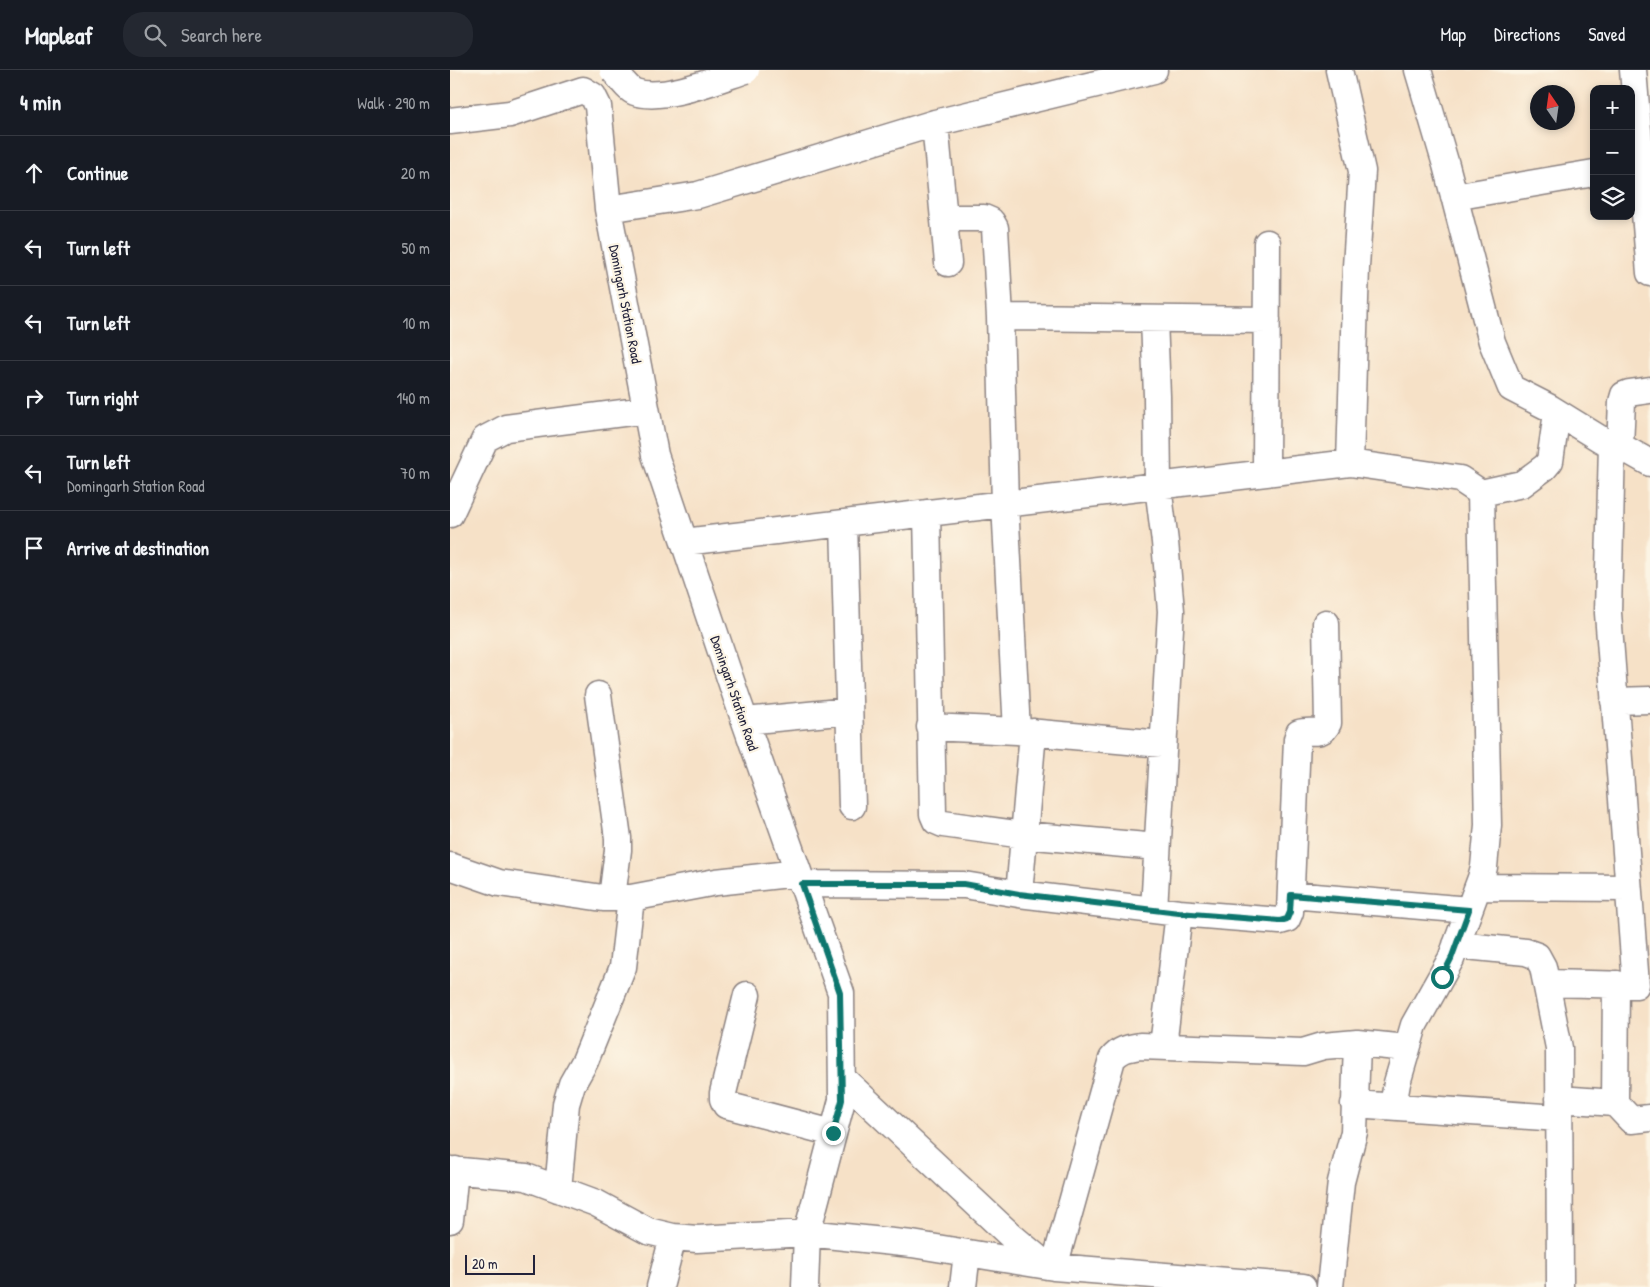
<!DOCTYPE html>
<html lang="en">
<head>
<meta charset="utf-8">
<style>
	body { margin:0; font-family:"Patrick Hand",sans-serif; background:#242831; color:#f1f3f6 }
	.controls { position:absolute; right:15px; top:15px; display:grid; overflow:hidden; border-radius:10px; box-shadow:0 2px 8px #0003 }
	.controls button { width:45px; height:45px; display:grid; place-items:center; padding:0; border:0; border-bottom:1px solid #363941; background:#171b24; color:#f1f3f6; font:25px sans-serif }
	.compass { position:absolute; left:1080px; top:15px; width:45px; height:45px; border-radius:50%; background:#171b24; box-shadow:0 2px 8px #0003; rotate:347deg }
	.scale { position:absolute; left:15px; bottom:12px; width:70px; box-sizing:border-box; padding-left:5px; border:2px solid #22223b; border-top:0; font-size:14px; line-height:18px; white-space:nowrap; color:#22223b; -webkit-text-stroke:4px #fcf5e5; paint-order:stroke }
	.stop { position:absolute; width:15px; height:15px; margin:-11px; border:4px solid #0f766e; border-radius:50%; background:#fff }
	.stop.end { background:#0f766e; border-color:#fff; box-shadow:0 1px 5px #0008 }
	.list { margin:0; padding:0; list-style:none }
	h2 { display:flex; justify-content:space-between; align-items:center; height:65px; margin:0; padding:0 20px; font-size:21px }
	h2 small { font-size:16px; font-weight:400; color:#9ea1a6 }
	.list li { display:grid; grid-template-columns:32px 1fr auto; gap:15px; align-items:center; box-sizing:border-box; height:75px; padding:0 20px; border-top:1px solid #363941 }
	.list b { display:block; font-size:19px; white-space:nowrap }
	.list p { margin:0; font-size:16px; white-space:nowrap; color:#9ea1a6 }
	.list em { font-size:16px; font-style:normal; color:#9ea1a6 }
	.icon { flex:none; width:28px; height:28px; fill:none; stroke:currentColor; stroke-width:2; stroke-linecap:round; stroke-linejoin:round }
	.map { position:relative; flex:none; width:1200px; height:1217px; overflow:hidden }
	header { display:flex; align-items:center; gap:30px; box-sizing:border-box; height:70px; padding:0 25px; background:#171b24; border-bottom:1px solid #363941 }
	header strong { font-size:24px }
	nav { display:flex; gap:28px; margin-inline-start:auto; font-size:18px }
	.search { width:350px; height:45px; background:#242831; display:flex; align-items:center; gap:12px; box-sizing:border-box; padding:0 18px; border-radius:20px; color:#9ea1a6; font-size:19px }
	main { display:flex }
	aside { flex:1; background:#171b24 }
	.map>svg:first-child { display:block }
</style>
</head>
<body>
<header>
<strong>Mapleaf</strong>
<div class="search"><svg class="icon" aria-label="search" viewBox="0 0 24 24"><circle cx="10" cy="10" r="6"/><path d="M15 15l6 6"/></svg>Search here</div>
<nav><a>Map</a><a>Directions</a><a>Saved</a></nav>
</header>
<main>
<aside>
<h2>4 min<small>Walk · 290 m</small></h2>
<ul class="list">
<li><svg class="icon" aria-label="ahead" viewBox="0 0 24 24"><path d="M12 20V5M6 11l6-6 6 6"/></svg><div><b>Continue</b></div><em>20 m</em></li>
<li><svg class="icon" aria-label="left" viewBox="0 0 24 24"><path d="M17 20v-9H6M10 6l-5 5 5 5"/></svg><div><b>Turn left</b></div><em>50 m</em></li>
<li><svg class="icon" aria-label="left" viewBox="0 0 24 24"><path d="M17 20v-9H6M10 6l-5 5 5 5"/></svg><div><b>Turn left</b></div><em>10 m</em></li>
<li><svg class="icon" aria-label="right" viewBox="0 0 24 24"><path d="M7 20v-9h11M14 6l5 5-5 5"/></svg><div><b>Turn right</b></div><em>140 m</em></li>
<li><svg class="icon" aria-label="left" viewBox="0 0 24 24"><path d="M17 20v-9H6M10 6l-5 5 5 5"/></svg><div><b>Turn left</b><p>Domingarh Station Road</p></div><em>70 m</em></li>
<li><svg class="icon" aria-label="arrive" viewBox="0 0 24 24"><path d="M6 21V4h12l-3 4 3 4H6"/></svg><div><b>Arrive at destination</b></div></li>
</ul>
</aside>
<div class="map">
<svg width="1200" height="1217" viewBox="0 0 1200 1217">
	<rect width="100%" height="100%" fill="#fcf5e5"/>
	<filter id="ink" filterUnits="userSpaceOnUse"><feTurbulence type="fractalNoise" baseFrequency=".02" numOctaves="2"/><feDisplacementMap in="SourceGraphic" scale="10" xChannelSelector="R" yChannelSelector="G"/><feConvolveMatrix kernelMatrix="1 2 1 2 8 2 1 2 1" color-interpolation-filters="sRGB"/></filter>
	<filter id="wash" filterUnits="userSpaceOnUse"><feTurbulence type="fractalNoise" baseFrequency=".0096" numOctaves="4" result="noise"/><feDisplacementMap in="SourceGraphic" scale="20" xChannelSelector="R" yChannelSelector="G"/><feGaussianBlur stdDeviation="1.12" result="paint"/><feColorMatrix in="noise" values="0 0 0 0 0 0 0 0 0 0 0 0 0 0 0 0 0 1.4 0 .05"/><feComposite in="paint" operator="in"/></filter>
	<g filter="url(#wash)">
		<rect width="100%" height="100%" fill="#f6e1c7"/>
	</g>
	<g filter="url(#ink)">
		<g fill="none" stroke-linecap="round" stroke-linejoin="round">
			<defs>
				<path id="minor" d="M889 0 912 101 906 197 900 393
					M968 0 996 95 1042 272 1061 318 1100 338 1152 370 1170 376 1200 393
					M1183 0 1200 203
					M143 26 148 36 158 139 205 385 286 626 391 923 392 1030 357 1163 355 1217
					M0 51 60 44 133 20 143 26
					M485 53 498 193
					M1004 127 1144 103
					M158 139 248 125 485 53 704 0
					M494 148H534L541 151 545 158 550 247
					M1162 373 1158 543 1186 915
					M1170 376 1172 332 1174 325 1179 323 1200 320
					M816 403 817 173
					M1031 423 1072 414 1095 397 1100 391 1107 343
					M477 443 483 744 486 751 493 754 574 765 707 777
					M0 444 35 369 56 358 196 340
					M394 453 402 736
					M234 472 900 393 1010 409 1031 423 1038 755 1034 797 1031 808 1001 889 964 955 947 1013 943 1036
					M148 625 168 768V780L162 828
					M1164 631 1200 630
					M295 651 399 641
					M480 657 567 661
					M712 674 567 661 555 434 550 247 817 250
					M0 796 49 813 153 828H181L266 812 348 803
					M352 814 514 815 569 824 729 843 830 851 837 849 840 842 847 669 849 663C861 659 872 667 878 653L876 553
					M1028 817 1178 818
					M569 824 583 662
					M841 825 1019 840
					M704 840 721 541 715 472 708 416 707 326 704 249
					M1006 875 1076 882 1087 886 1093 897 1109 978 1110 1217
					M1096 913 1183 915
					M297 925 273 1023V1029L276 1035 383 1063
					M713 976 729 843
					M392 1008 559 1164 597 1196
					M1109 1029 1165 1033 1181 1050 1200 1048
					M1165 1033 1166 914
					M904 1034 1109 1048
					M0 1100 76 1107 146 1133 198 1161 223 1167 247 1169 357 1163 462 1174 604 1197 853 1217
					M108 1119 116 1034 122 1014 135 991 173 897 181 828
					M0 1150 5 1100
					M604 1197 662 989C670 979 678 978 690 976L853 982 873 976 907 973 957 978
					M210 1217 223 1167
					M513 1217 517 1183
					M880 1217 891 1112 904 1062 907 973"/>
			</defs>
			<!-- minor casing -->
			<use href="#minor" stroke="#8c8281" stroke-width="29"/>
			<!-- minor -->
			<use href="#minor" stroke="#fff" stroke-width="26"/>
			<defs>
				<path id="minor-bridge" d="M163 0C169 6 177 19 185 22 213 32 268 9 296 0"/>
			</defs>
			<!-- minor-bridge casing -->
			<use href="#minor-bridge" stroke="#8c8281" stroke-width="29" stroke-linecap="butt"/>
			<!-- minor-bridge -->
			<use href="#minor-bridge" stroke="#fff" stroke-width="26"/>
		</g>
	</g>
	<g fill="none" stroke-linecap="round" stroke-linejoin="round" filter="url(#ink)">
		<!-- route -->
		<path stroke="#0f766e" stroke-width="6" d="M383 1063 392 1030 390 923 352 814H514L569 824 729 843 830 851 837 849 840 842 841 825 1019 840 1001 889 992 907"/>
	</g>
	<g text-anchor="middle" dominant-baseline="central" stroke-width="4.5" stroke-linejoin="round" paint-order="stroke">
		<!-- street labels -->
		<g font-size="14" fill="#22223b" stroke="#fcf5e5">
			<text transform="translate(176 234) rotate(79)">Domingarh Station Road</text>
			<text transform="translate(285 623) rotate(71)">Domingarh Station Road</text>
		</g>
	</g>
</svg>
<div class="controls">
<button>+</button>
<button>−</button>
<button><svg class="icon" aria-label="layers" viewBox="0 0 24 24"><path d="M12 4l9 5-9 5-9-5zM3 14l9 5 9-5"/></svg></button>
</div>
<svg class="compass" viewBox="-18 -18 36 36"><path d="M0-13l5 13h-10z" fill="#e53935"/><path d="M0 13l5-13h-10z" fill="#9ea1a6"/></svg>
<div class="scale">20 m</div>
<div class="stop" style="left:992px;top:907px"></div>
<div class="stop end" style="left:383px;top:1063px"></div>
</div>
</main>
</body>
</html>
